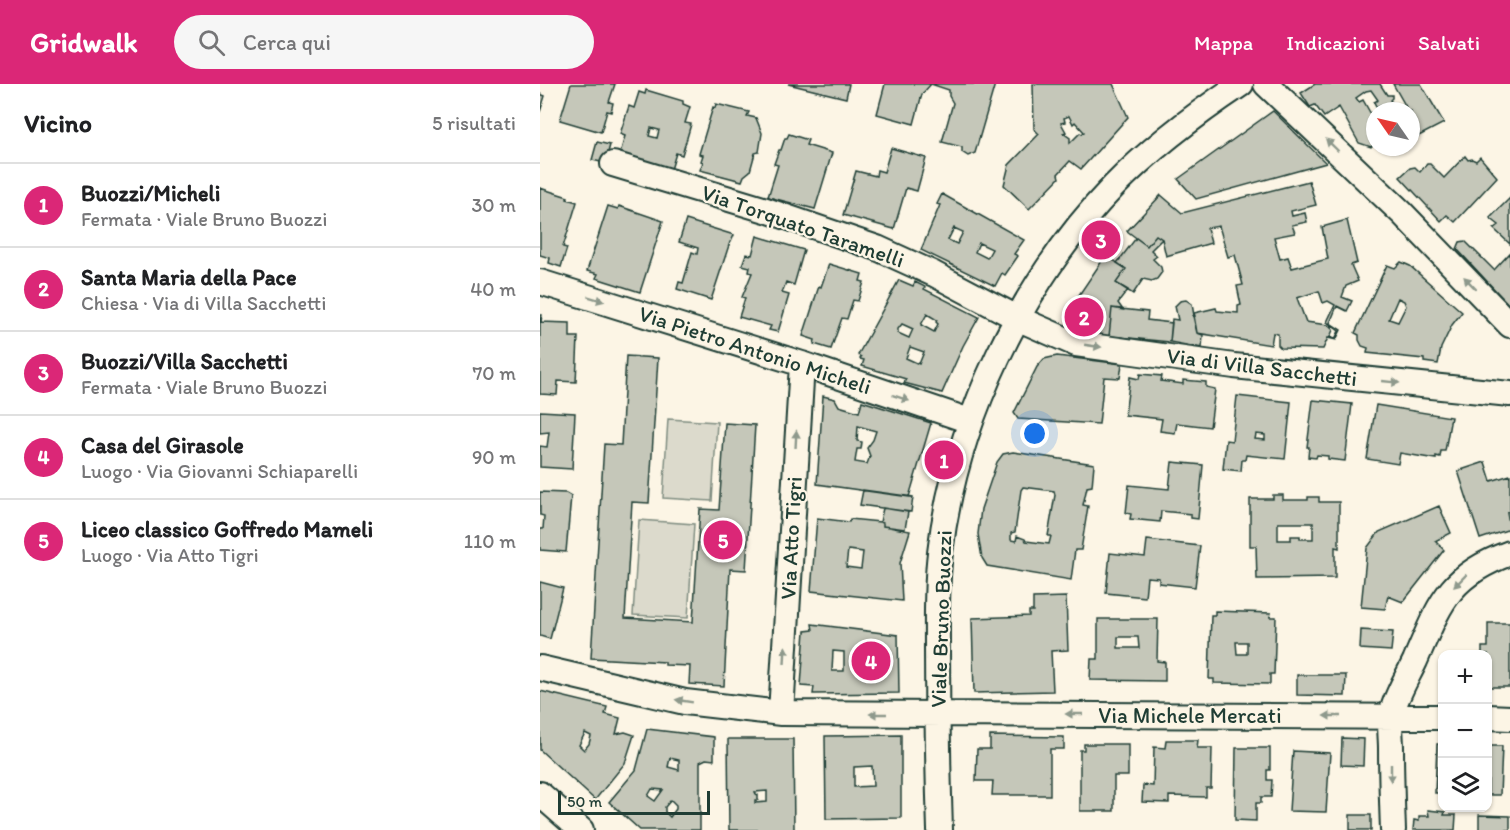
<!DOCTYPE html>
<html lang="it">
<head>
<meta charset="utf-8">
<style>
	body { margin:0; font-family:Itim,sans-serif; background:#f6f6f6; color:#202124 }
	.controls { position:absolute; right:18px; bottom:18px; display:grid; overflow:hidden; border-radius:12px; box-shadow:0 2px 4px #0004 }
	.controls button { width:54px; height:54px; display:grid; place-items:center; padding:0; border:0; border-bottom:2px solid #e0e0e0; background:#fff; color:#202124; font:30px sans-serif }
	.compass { position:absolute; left:826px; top:18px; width:54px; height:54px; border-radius:50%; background:#fff; box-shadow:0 2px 4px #0004; rotate:304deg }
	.scale { position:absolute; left:18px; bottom:15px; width:152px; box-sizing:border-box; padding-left:6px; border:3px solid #1f3d34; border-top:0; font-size:16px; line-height:21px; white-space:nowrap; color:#1f3d34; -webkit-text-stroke:4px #fcf5e5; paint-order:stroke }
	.you { position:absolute; left:495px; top:350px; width:21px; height:21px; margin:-15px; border:4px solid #fff; border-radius:50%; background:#1a73e8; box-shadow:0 0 0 9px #1a73e833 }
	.badge { display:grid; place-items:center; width:39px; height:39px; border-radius:50%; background:#db2777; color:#fff; font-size:20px; font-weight:700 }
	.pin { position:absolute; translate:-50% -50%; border:3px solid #fff; box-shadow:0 2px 6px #0006 }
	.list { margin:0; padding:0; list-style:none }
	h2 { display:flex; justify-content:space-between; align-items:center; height:78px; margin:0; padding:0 24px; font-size:26px }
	h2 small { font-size:20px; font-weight:400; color:#757577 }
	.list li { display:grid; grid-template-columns:39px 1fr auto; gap:18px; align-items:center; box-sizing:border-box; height:84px; padding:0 24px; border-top:2px solid #e0e0e0 }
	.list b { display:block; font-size:22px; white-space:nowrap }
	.list p { margin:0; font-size:20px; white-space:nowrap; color:#757577 }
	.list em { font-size:20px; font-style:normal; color:#757577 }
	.icon { flex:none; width:33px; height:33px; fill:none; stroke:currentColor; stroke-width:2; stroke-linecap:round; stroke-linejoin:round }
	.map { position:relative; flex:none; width:970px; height:746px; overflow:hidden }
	header { display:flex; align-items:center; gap:36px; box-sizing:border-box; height:84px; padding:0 30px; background:#db2777; color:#fff }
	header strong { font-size:28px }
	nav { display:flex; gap:33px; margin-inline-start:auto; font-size:21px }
	.search { width:420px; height:54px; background:#f6f6f6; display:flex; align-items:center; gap:15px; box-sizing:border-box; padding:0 21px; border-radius:33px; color:#757577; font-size:22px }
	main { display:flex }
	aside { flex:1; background:#fff }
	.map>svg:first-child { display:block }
</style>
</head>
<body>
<header>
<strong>Gridwalk</strong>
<div class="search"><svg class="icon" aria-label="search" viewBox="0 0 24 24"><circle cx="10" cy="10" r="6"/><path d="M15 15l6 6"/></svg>Cerca qui</div>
<nav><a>Mappa</a><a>Indicazioni</a><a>Salvati</a></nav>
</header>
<main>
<aside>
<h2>Vicino<small>5 risultati</small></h2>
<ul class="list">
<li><span class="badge">1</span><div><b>Buozzi/Micheli</b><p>Fermata · Viale Bruno Buozzi</p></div><em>30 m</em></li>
<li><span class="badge">2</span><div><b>Santa Maria della Pace</b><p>Chiesa · Via di Villa Sacchetti</p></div><em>40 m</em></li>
<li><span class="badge">3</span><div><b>Buozzi/Villa Sacchetti</b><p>Fermata · Viale Bruno Buozzi</p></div><em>70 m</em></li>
<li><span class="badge">4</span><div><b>Casa del Girasole</b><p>Luogo · Via Giovanni Schiaparelli</p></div><em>90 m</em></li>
<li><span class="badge">5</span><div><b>Liceo classico Goffredo Mameli</b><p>Luogo · Via Atto Tigri</p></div><em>110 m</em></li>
</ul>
</aside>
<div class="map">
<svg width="970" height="746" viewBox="0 0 970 746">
	<rect width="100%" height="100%" fill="#fcf5e5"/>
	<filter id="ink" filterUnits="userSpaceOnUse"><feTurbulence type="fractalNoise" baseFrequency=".0167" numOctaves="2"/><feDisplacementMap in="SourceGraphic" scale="12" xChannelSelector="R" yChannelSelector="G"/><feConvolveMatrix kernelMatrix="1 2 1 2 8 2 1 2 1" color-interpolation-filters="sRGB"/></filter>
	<g filter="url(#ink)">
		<!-- green -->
		<path fill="#dcdacc" stroke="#7e8c80" stroke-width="1.5" d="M128 335 177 338 172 417 123 414Z
			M99 436 154 440 148 534 93 531Z"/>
		<!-- building -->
		<path fill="#c5c7b9" stroke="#1f3d34" stroke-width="1.5" fill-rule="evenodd" d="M31 0H75L69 18 73 19 71 28 67 27 61 48 20 36Z
			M248 0H309L306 14Z
			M345 0H455L435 69 428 72 422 68V63L402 58 413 19 409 12V6L391 0 382 10 374 40 337 30Z
			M493 0H573L588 33 541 85 530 77 518 90 519 94 489 125 464 101 469 81 499 50 494 45ZM529 32 533 40 535 38 544 48 542 50 540 49 530 59V54L523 49 526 48 521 39 525 38 524 34Z
			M775 0H840L847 11H852V14L850 16 858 27H840L844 24 841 21 837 24 834 18 838 16 831 6 826 7 816 14 819 18 823 16 832 32 835 30V59L831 63 819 59 799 23 784 33 775 21 770 23 761 9Z
			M853 0H881L904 39 871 56V27H860L866 23Z
			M106 6 143 17V20L150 23 145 39 151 40 142 71 136 69 130 89 79 73 85 52 80 50 89 22 94 24 99 8 105 10ZM111 44 119 46 117 54 109 52Z
			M0 10 5 12 0 28Z
			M176 20 209 28 207 32 216 34 222 49 219 68 215 69 210 87 204 92 202 97 160 86 163 78 161 77 163 71 159 70 173 23 175 24Z
			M733 27 786 79 656 115 638 95Z
			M249 50 268 56 266 61 292 69 275 125 228 113 238 81 234 80 239 66H241L245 54H247Z
			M57 58 70 61 65 79 52 76Z
			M351 64 386 74 377 107 366 104 354 145 303 131 316 87 336 92 337 86 344 88Z
			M925 72 928 76 932 75 936 77 940 73 957 93 915 138 907 131 901 137 860 93 870 84 875 83 880 88 887 80H890L904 94Z
			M769 97 776 121 751 127 752 132 765 129 767 138 752 141 755 149 734 153 740 175 748 173 752 184 788 175 782 143 807 136 817 179 811 181 818 197 806 202 802 213 812 217 807 227 797 222 790 239 801 246 796 256 788 254 783 265 741 264 738 261V250L733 249 731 261 657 249 653 232H655L654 229 676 224 677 227 698 229V222L701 221 697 202 703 201 695 171 688 173 679 142 667 144 671 159 626 172 622 155 616 151 607 162 587 147 621 111 642 129ZM779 207 783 219 788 217 795 221 787 238 799 247 795 255 790 253 793 246 788 241 766 238 757 214Z
			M0 104 28 113 27 115 37 118 23 163 27 164 21 183 9 179 10 174 0 171Z
			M402 110 484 156 474 170 478 172 465 191 462 189 455 202 381 166 400 121 397 120ZM414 144 423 148 417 160 408 156ZM439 159 452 165 447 174 435 168Z
			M970 114V160L954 145 959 141 950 134Z
			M68 122 78 125 79 122 123 137 100 208 56 194 58 190 47 187Z
			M146 136 194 151 191 158H190L171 216 137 205 139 198 143 199 152 168 157 170 158 164 139 158Z
			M616 151 622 155 611 166 617 172 613 175 621 183 622 188 617 195 612 197 603 195 593 210 576 199 586 185 577 179 596 154 607 162Z
			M217 152 264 166 254 201 246 198 242 209 249 211 238 248 229 246 231 242 199 233 205 214 202 213 212 189 209 188 210 183 202 181 206 170 212 171Z
			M925 157 954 186 970 169V222L917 165 920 158Z
			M566 171 586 185 576 199 588 206 578 219 583 226 572 224 569 252 534 247 526 230Z
			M861 178 870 182 922 228 912 241 901 264 898 280 884 278V275L827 269 828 264 822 262 819 256V251L815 249 847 181 855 184ZM858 214 864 217 866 222 858 238 849 235Z
			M289 180 322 190 320 197 324 198 318 217 313 216 307 235 302 234 291 265 274 260 275 256 263 252 279 202 281 203Z
			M359 196 373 202 375 198 385 203 384 205 439 233 423 262 402 309 364 299 366 295 322 282 324 276 320 275 321 273 318 271ZM387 230 397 236 396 238 398 240 394 248 381 241ZM362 240 373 245 369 254 358 249V245ZM370 263 384 268 379 280 366 274Z
			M646 216 652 220 657 249 663 251 662 264 630 258 632 235 638 236 635 222 640 217Z
			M572 224 608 228 607 236 632 239 630 258 569 252Z
			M0 231H2L1 238 30 239V253H38L36 298 18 297 17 311 0 310Z
			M86 272 118 274 109 419 92 418 85 534 153 538 160 425 179 426 185 339 215 341 206 486 190 485 184 602 149 600 150 582 125 581V578L51 574 64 360 81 361Z
			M517 272 582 280 580 294 564 293 559 340 478 335 474 329 497 283 504 275Z
			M600 290 622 292 621 297 643 300V296L666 298V303L675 305 670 343 637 339 635 349 620 347 622 335 585 331 590 293 599 295Z
			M283 312 295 315 299 322 319 328 322 317 391 339 369 413 277 400ZM318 342 336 347 333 356 327 364 330 372 327 380 315 378 317 365H321L322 358 317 357Z
			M697 312 751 318 745 375 706 371 705 376H702L701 387 683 385 686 356 692 357ZM716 350 725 351V356L715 355Z
			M773 316 812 320 805 377 788 375V372L777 371 776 374 768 373 769 363H767Z
			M836 321 911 333 905 367H901L900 373 896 372V375L860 369 858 380 827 375Z
			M0 327 35 329 32 385 0 383V362L7 363 9 348 0 349Z
			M473 368 554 380 552 402 547 403 543 421 548 422 541 466H535L531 496 447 482 442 474 438 450 441 425 457 378 463 370ZM483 403 514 407 515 411 508 452H511L509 460 486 457 485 455 477 452 476 457 471 456V449L475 448 481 406Z
			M632 378 663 381 658 435 651 434V430L621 427 620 438 590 435 591 430 586 429 589 401 629 405Z
			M945 378 951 397 970 391V427L967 428 970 445 940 455 918 387Z
			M323 406 373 413 371 428 320 421Z
			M0 408 26 409 31 412 26 468 0 466V445H3L4 432 0 431Z
			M733 411H743V416H768V413H779V418H799V464L795 463V494L717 495 716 462H710V415H733ZM738 439H773V455H760V452H751V456H738Z
			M899 422 911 449 895 457 904 466 863 518 848 512 845 525 821 523 827 464 839 448Z
			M343 424 368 428 365 445 343 442V439L340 438Z
			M277 434 309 438 310 435 340 438 343 439V442L370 447 360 479 362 517 271 507ZM308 466 323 468 321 485 306 483Z
			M607 456 660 462 655 503 619 499V494L607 493 605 513 566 509 570 469 605 473Z
			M0 498 23 504 10 555 0 552Z
			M526 513 528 566 511 567 513 607 434 609 432 534 489 532V527H493V514Z
			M675 527 731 529 730 533H736L734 590H730V600L674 599V595H669L671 531H675ZM696 558H707V570H697Z
			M558 535H618L617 577 625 578V597L550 596 551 575H558ZM578 553H598L599 564H578Z
			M948 539H970V603H948V570H942V563H948Z
			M272 540 358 551 359 609 273 610 274 603 261 602 265 547 273 546ZM293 567 304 568V587H292Z
			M821 546 853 548 851 567 820 565Z
			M757 591H806L805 612 757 611Z
			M0 607 67 623 65 630 80 634 76 650 85 648 94 651 85 679 55 716 0 666ZM45 649 51 652 49 660 44 666 39 661Z
			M107 645 174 653V676L166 675 160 678V746H100L69 718 96 686ZM130 674 139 676V686L128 683ZM112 705 123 706 115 717 108 712ZM131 716 136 721V725L130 733 125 728V723Z
			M361 651V734L286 735 285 652ZM332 682 333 702 314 703V683Z
			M450 652 524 653V665H510V711H452L453 697H436L437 665H450Z
			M802 654 824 655 823 682 801 681Z
			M188 655H253L254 746H189ZM227 707V718L215 719V716H218V711L216 710 215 708Z
			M626 656H658L657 664H672L671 704H666V713L629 712V719L602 718 603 701 613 702 614 663 625 664Z
			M544 660H588V692H574V727H540V666H544Z
			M897 660H902V709H895Z
			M948 662H962L960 711H948Z
			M696 664H730V686H727V696H732L731 713H721V719H716V737L695 736Z
			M753 667 790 669 786 728 749 727Z
			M888 726 905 728 904 731H916L915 746H873L874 736 879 737V732H889Z
			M810 731H831V746H810Z
			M939 731 970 732V746H939Z"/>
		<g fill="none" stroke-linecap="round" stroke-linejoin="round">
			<defs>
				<path id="minor" d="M726 0 862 129 970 241
					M73 80 226 126 337 164 394 190 479 235 536 260 694 282 970 310
					M0 198 262 280 430 337
					M0 584 145 618 241 629 902 633
					M241 629 262 280
					M948 633 970 634
					M0 710 41 746
					M400 746C398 685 397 625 397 564 397 533 396 501 400 469 415 338 482 197 574 102 612 63 656 30 701 0
					M853 746C852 719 851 691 851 664 851 654 849 641 851 632 855 613 867 594 875 577 900 520 907 492 970 469"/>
			</defs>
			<!-- minor casing -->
			<use href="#minor" stroke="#1f3d34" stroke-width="28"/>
			<!-- minor -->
			<use href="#minor" stroke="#fcf5e5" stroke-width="24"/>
		</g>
		<!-- one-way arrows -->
		<defs><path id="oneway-solid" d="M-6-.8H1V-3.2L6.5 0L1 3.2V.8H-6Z" transform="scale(1.5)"/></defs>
		<g fill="#8e998c">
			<use href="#oneway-solid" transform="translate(792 61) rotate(-136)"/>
			<use href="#oneway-solid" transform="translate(930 199) rotate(-134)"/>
			<use href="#oneway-solid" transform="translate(56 215) rotate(17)"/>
			<use href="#oneway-solid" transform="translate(553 262) rotate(8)"/>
			<use href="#oneway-solid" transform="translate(851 298) rotate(6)"/>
			<use href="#oneway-solid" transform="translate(361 314) rotate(19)"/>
			<use href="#oneway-solid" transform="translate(256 355) rotate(-87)"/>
			<use href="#oneway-solid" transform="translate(920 497) rotate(135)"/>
			<use href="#oneway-solid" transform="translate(245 571) rotate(-87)"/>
			<use href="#oneway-solid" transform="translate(144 617) rotate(-171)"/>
			<use href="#oneway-solid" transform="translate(338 630) rotate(-180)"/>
			<use href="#oneway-solid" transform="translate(534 630) rotate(-180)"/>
			<use href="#oneway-solid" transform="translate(792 632) rotate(-180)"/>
			<use href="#oneway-solid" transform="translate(851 689) rotate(90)"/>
		</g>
	</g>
	<g text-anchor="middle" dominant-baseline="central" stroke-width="4.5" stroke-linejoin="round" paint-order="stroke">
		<!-- street labels -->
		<g font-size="22" fill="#1f3d34" stroke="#fcf5e5">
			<text transform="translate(263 142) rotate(19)">Via Torquato Taramelli</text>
			<text transform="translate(215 266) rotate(18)">Via Pietro Antonio Micheli</text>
			<text transform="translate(722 283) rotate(7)">Via di Villa Sacchetti</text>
			<text transform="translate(251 454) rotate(-87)">Via Atto Tigri</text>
			<text transform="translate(401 535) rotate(-88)">Viale Bruno Buozzi</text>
			<text x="650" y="631">Via Michele Mercati</text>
		</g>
	</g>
</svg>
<div class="controls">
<button>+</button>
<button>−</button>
<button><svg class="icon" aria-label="layers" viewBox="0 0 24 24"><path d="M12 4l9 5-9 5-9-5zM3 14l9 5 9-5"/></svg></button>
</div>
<svg class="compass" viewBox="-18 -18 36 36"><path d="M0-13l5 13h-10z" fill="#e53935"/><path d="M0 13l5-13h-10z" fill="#757577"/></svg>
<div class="scale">50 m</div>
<div class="you"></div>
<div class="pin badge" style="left:404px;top:376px">1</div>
<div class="pin badge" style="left:544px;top:233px">2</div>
<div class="pin badge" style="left:561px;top:156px">3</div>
<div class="pin badge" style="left:331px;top:577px">4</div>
<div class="pin badge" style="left:183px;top:456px">5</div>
</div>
</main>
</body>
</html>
